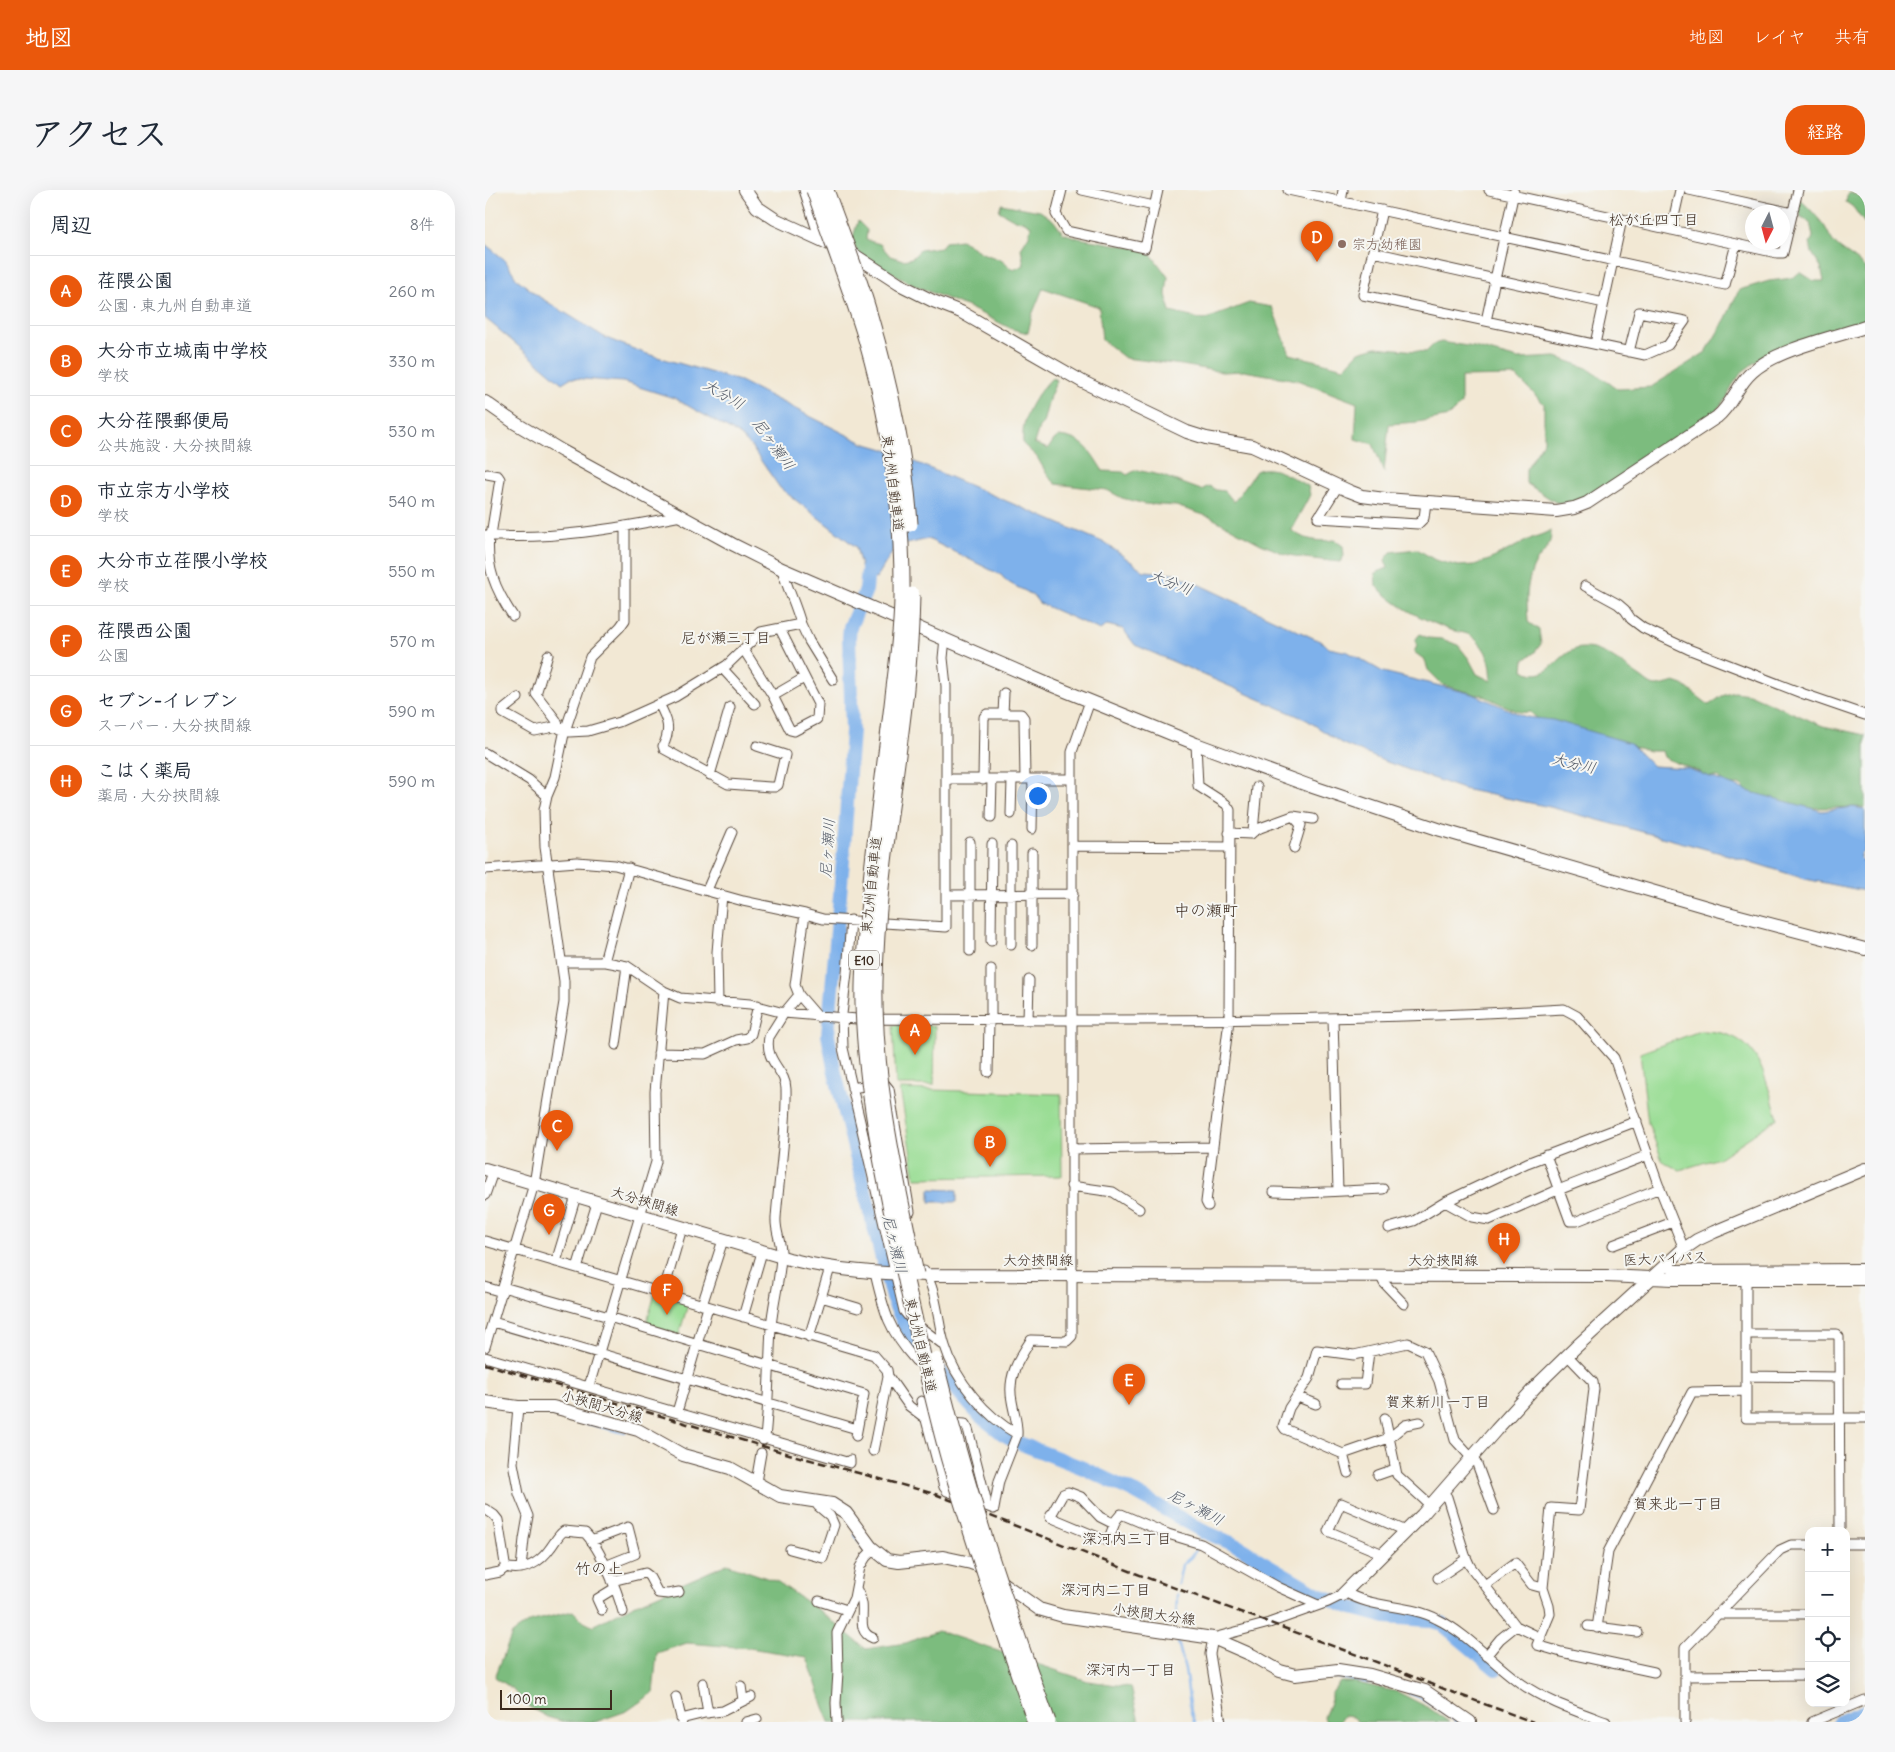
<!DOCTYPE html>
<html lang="ja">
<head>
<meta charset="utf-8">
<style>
	body { margin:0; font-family:Delius,"Klee One",sans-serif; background:#f6f6f7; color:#1f2937 }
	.controls { position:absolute; right:15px; bottom:15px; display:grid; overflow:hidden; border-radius:10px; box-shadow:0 5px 20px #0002 }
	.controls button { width:45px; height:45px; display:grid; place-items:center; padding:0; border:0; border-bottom:1px solid #e0e1e3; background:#fff; color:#1f2937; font:25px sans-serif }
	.compass { position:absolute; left:1260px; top:15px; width:45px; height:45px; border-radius:50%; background:#fff; box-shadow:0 5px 20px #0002; rotate:186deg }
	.scale { position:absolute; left:15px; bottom:12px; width:112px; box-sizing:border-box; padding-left:5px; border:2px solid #3b2a1e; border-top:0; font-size:14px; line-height:18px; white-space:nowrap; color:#3b2a1e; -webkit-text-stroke:4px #f6f6f2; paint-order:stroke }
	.you { position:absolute; left:552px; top:605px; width:18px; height:18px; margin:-12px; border:4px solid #fff; border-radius:50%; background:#1a73e8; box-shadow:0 0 0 8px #1a73e833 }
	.badge { display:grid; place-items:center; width:32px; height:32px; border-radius:50%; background:#ea580c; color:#fff; font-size:16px; font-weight:700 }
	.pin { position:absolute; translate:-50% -41px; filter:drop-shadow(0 1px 2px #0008) }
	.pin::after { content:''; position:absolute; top:26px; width:18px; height:15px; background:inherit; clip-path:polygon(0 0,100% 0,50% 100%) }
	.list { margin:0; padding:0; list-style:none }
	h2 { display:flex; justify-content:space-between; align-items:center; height:65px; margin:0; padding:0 20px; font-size:21px }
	h2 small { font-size:16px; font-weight:400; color:#747a83 }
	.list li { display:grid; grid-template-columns:32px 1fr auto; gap:15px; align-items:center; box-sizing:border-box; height:70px; padding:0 20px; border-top:1px solid #e0e1e3 }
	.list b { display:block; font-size:19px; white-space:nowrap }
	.list p { margin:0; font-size:16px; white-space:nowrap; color:#747a83 }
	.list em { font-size:16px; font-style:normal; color:#747a83 }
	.icon { flex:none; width:28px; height:28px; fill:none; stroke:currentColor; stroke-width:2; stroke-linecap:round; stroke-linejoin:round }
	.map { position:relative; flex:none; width:1380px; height:1532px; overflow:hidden; border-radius:20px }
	header { display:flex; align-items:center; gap:30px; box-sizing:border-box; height:70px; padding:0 25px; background:#ea580c; color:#fff }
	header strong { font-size:24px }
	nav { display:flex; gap:28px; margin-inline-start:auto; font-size:18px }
	.intro { display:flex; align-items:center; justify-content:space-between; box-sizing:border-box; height:120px; padding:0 30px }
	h1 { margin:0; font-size:35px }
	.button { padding:12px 22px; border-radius:20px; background:#ea580c; color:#fff; font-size:18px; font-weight:700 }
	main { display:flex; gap:30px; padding:0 30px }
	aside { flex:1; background:#fff; border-radius:20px; box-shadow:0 5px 20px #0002 }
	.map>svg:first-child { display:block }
</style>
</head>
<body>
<header>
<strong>地図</strong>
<nav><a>地図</a><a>レイヤ</a><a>共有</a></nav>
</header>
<div class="intro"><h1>アクセス</h1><a class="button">経路</a></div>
<main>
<aside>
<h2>周辺<small>8件</small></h2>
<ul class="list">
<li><span class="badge">A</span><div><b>荏隈公園</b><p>公園 · 東九州自動車道</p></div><em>260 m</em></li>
<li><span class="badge">B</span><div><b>大分市立城南中学校</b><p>学校</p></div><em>330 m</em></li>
<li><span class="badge">C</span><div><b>大分荏隈郵便局</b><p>公共施設 · 大分挾間線</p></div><em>530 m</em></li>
<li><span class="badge">D</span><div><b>市立宗方小学校</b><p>学校</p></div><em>540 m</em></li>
<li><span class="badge">E</span><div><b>大分市立荏隈小学校</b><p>学校</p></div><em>550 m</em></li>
<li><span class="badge">F</span><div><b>荏隈西公園</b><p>公園</p></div><em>570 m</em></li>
<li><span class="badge">G</span><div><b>セブン-イレブン</b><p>スーパー · 大分挾間線</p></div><em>590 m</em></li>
<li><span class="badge">H</span><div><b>こはく薬局</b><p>薬局 · 大分挾間線</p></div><em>590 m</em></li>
</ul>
</aside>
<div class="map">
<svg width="1380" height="1532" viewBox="0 0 1380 1532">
	<rect width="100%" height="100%" fill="#f6f6f2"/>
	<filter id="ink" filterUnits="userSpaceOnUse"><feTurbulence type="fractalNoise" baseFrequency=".02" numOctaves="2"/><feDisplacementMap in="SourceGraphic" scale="10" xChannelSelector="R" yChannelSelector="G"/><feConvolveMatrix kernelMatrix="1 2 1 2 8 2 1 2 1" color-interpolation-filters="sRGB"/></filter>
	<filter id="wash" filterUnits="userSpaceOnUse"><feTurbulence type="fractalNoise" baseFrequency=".0096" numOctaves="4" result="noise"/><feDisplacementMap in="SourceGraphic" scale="20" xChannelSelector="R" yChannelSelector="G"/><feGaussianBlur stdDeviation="1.12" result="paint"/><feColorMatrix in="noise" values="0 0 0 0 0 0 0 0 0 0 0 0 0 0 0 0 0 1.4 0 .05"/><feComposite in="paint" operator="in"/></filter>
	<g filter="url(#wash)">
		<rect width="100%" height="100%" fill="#f2e8d4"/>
		<!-- green -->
		<path fill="#9add94" stroke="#6a8459" d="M408 835 450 836 449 895H411Z
			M1215 841C1275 841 1277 881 1293 928L1234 968 1195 980 1180 973 1177 970 1163 933 1155 863Z
			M415 899 576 904 577 986 430 988Z
			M170 1104 203 1114 194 1145 161 1135Z"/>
		<!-- forest -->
		<path fill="#7bbc7e" stroke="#5b734e" d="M1365 2 1380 9V34L1368 17 1361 12 1363 3Z
			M1314 9C1318 11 1337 32 1340 37 1343 42 1346 50 1350 54 1359 63 1370 67 1380 78V130L1273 170 1257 182 1247 196 1242 208 1227 225 1117 300 1087 315 1070 312 1041 293V279L1059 251V214L1031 186 976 187V214L964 226 933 232 904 234 899 282 888 254 870 249 872 213 812 190 759 181 737 182 697 175 640 168 617 150 614 117 558 98 547 125 543 143 527 139 483 117 428 95 372 62 367 50 373 31 382 40 381 50 395 54 405 66 418 70 427 68 435 60 456 57 460 52 476 50 497 63 516 70 528 80 539 75 536 58 544 45 546 36 538 31 530 30 514 21 516 14 555 21 568 30 578 43 593 48 663 60 683 87 681 104 685 122 719 130 764 113 787 117 805 164 859 178 874 162 891 157 941 162 949 154 956 152 989 157 1033 169 1071 167 1102 178 1133 199 1166 197 1221 162 1241 128 1254 100 1284 91 1308 88 1315 82 1329 91H1339L1336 77 1327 63 1325 53 1328 47 1325 32 1316 28 1313 14Z
			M567 188 572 190 565 206 558 233 554 237 549 253 563 259 569 250 574 246C600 249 605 261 618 281L638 282 642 285 651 280 675 285 716 300 724 296 731 300 740 301 749 312 771 281C788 273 808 289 823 296L825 305 806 340C819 350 832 352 849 350L858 356 859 366 855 372 819 368 800 364 776 354 725 327 691 316 660 314 637 308 622 300 571 294 563 286 552 267 538 254C536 226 548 208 567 188Z
			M1066 341C1067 361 1054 363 1048 378 1040 398 1042 412 1043 432L1054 440 1056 454 1049 463 1039 470 1038 480C1066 496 1073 457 1099 458 1120 458 1140 477 1157 488 1161 491 1165 495 1170 496 1176 496 1183 494 1189 492L1198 495 1224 515 1237 506 1249 502 1264 504 1338 536 1380 545V617L1328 618 1309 615 1264 603 1256 595H1242L1233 587 1217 586 1215 582 1182 569 1179 567 1177 561H1163L1154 558 1129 554 1053 529 1045 522C1042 522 1039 523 1036 522 1033 522 1000 507 998 505H993L958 495 943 480 940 470 929 462 932 456 930 450 935 444 943 448 957 449 973 455 984 469 992 484 1006 491C1008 474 1002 459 988 447 982 442 970 442 963 439 933 427 914 418 891 396L890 383 903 378 900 370 906 362 932 359 950 370 973 376 989 375 1004 370 1047 348Z
			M242 1374 293 1392 336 1422 381 1459 421 1453 453 1441 603 1491 646 1497 654 1532H344L322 1467 264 1458 202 1453 172 1463 168 1503 142 1521 110 1532H80L62 1527 44 1517 28 1499 10 1487 27 1444 44 1432 88 1421 99 1432 107 1436 149 1415Z
			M855 1492H868L913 1502 944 1518 964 1532H873L867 1527 858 1526 854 1532H841L839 1527 846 1510V1504Z"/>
		<!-- water -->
		<path fill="#7eb1eb" stroke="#5c6e84" d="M0 54 20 70 32 89 56 108 121 148 159 163 255 191 378 253 399 259 620 353 659 381 689 383 839 453 844 458 863 462 898 482 988 504 1041 527 1068 530 1145 553 1168 576 1201 578 1266 602 1337 621 1368 617 1380 619V659L1375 664V668L1380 673V701L1320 689 1247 666 1065 617 978 599 896 570 856 553 822 530 650 455 638 439 622 435 615 440 554 413C545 398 526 399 516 385L443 349 410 357 391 389 378 384 371 357 295 298 265 255 253 244 189 208 138 192 85 188 77 193 0 128Z
			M445 999 472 1000V1012H445Z"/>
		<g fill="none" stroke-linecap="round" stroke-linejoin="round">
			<!-- stream -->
			<path stroke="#7eb1eb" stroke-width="2.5" d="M0 8 9 0
				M61 1223 140 1243
				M370 1345 381 1361
				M716 1348 718 1341
				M385 1365 397 1373
				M693 1394 697 1375 706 1367 712 1358
				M691 1436 692 1404
				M692 1448 700 1479 706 1522 709 1532
				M844 1487H851L893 1494
				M924 1503 937 1508 972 1532"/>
			<!-- river -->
			<path stroke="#7eb1eb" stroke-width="14" d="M384 368 381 400 365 437 364 447 367 541 358 670 343 845 350 883 407 1108 422 1141 437 1161
				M451 1177 495 1226 518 1244 534 1253 598 1278 649 1302 718 1341 753 1356 773 1369 833 1404 867 1418 901 1427 943 1430 957 1434 1011 1479
				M1354 1532 1380 1521"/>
		</g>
	</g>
	<g filter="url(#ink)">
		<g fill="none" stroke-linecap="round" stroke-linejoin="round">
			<defs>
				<path id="street" d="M319 0 335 50
					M577 0 571 24 581 41 660 58 673 0
					M597 0 669 16
					M803 0 1240 95 1251 54
					M1004 0 1292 63H1298L1313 0
					M1204 0 1308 23
					M856 12 858 0
					M897 20 878 105 1160 165 1183 155 1200 131 1154 122 1144 162
					M1186 40 1195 0
					M888 62 1119 113
					M1001 131 1029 2
					M1110 154 1137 29
					M2 284 13 286 15 289 6 345
					M853 296 833 328 933 334 939 328 941 312
					M0 345C63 351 134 338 196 326
					M4 345C1 378 10 399 28 426
					M297 379C302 398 311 415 316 434
					M1100 396 1133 414 1140 420 1146 429 1158 438 1203 459 1319 504 1380 525
					M259 460 288 506 305 540 309 541 332 529 333 514 295 439
					M63 465 51 504 71 530 75 539 84 542 103 541 134 532 190 507 242 475 276 442 316 434 324 451 348 490
					M237 478 270 514
					M288 506 319 488
					M33 508 18 520V523L50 541 73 536
					M174 514C183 530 186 540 178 556L179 559 243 594 285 597H290L293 595 300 565 272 556
					M518 524 519 503
					M711 554 713 596 741 614 745 620 744 830 721 1012 723 1016
					M0 563 44 590 62 606
					M225 585 245 517
					M461 589H587
					M498 590 499 527 502 524H536L539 528 540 589
					M526 624 527 590
					M808 626 816 635 809 658
					M506 627 507 590
					M547 639 548 589
					M768 642 775 638 808 626 828 629
					M744 643 766 644 768 642 772 597
					M526 656V755
					M588 656 744 657
					M0 679 92 672 130 675 258 711 320 724
					M222 700 247 642
					M461 705 588 704
					M366 730 362 783 357 824 358 858 419 1121 427 1131 460 1156
					M506 751 507 654
					M547 755V663
					M485 761V652
					M77 772H121L142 776 179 801 195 808 265 814 299 823 372 829C608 830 844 833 1079 819L1092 826 1129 868 1173 994 1199 1059
					M119 772 144 678
					M233 812 232 762 237 705
					M333 827 314 805 310 795 320 724 338 729 461 737V496L458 468 460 448
					M848 829 853 1001
					M506 830V779
					M543 830 544 790
					M131 855 142 776
					M173 863 220 864 251 850 262 848 266 844 273 815
					M503 882 504 830
					M367 898 396 893 400 894 404 899 425 1022
					M586 959 728 957
					M1061 965 1085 1031H1092L1175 998
					M586 996 628 1002 654 1019
					M789 1002 819 1003 898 999
					M0 1005 8 982
					M960 1012 987 1027 1004 1030 1068 1002 1163 965
					M904 1038 929 1031 960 1012 1042 973 1152 931
					M0 1051 389 1165 402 1180 403 1186 388 1261
					M1128 1055 1188 1032
					M71 1072 91 1006
					M92 1078 112 1013
					M439 1081C453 1103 452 1132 460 1156 470 1190 501 1227 532 1244
					M390 1083C399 1122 404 1141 431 1171
					M895 1085 899 1093 919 1114
					M1261 1085V1228H1380
					M0 1097 17 1102
					M18 1097 124 1127 379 1204 371 1246
					M178 1103 197 1038
					M336 1107 373 1118
					M217 1115 238 1050
					M258 1127 277 1062
					M8 1132 372 1239
					M1261 1144H1351L1354 1147 1355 1341
					M324 1147 345 1078
					M0 1157 49 994 79 812V791L60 657 59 620 62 606 70 587 79 544 105 467 135 437 140 430V336
					M1082 1165 1108 1192 1109 1199 1094 1320 1066 1318 1058 1398 1064 1416 1065 1424 1052 1455 1076 1462 1169 1482
					M0 1167 365 1273V1270
					M403 1186 424 1216 440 1228
					M1261 1186 1354 1187
					M856 1194H880L884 1162
					M104 1196 171 972 170 902 179 801
					M813 1207 831 1214
					M436 1211 459 1297 462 1301 476 1306
					M33 1217 28 1273 34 1304 43 1326 39 1349 36 1378
					M192 1222 223 1117
					M900 1228 912 1285 945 1315
					M935 1232 920 1235 904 1248 858 1264 800 1239 798 1236 804 1218 824 1188 832 1160 869 1165 923 1153 940 1161 954 1191 970 1250 992 1274 1009 1320
					M463 1233 480 1234 483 1239 501 1309V1311L497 1315
					M278 1250 280 1248C284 1211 284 1174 286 1137 288 1113 295 1090 296 1066 297 1052 290 1042 291 1028 294 985 302 943 301 899 301 880 279 872 284 847L299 823 314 805
					M858 1264 863 1283
					M893 1285 910 1279
					M271 1292 276 1263
					M957 1301 962 1307 980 1365 985 1376 1031 1436 1056 1448
					M488 1311 509 1319 514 1291 532 1245C533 1234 529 1223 527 1211 522 1187 533 1170 546 1150L582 1151 587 1146V562L605 511
					M0 1319 9 1325 13 1330 20 1374V1378L15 1382 0 1385
					M629 1334 615 1327 596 1307 583 1302 578 1304 565 1327 620 1350 624 1348 631 1330 636 1324 683 1344 716 1354 793 1397 833 1415
					M106 1351 143 1337 150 1364 120 1376
					M1361 1354H1380
					M305 1359 338 1368 349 1335 345 1326 333 1316V1311
					M898 1364 843 1341 856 1313 921 1341
					M20 1377C39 1382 55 1373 66 1357 70 1352 73 1345 79 1341L100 1343C116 1359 132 1400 138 1422
					M953 1388 981 1369
					M127 1391 160 1383 164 1386 173 1403 183 1404 194 1402
					M1000 1395 1030 1373 1047 1395 1058 1398
					M371 1398C374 1403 376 1408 377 1413 379 1427 372 1442 388 1448
					M860 1402C887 1419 924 1414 952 1429 983 1444 1006 1472 1034 1492 1060 1511 1091 1521 1121 1532
					M334 1411 362 1420
					M117 1420 112 1409 130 1398
					M1231 1424H1324
					M1103 1436 1152 1442
					M1112 1438 1123 1362 1207 1202 1261 1201
					M1001 1466 1015 1449 1031 1436
					M1200 1486 1324 1485
					M218 1493 223 1523
					M256 1496 258 1510
					M191 1507 197 1532
					M196 1529 220 1523 238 1521 266 1507
					M261 1532 272 1529
					M352 1532 351 1513 353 1482 352 1443 369 1408 375 1377 381 1367 388 1360
					M736 1532 725 1464 728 1448 784 1433 843 1412 857 1405
					M1200 1532V1458L1295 1360 1306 1355H1324
					M1327 1532 1380 1510"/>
				<path id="secondary" d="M260 0 272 17 290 29 371 66 414 94 448 111 476 122 598 192 702 242 721 248 767 256 864 301 877 306 900 309 1071 321 1089 318 1102 313 1232 227C1247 215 1252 195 1267 182 1290 160 1349 147 1380 137
					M0 212 30 233 77 261 247 354 297 379 563 494 711 554 825 596 956 640 1232 720 1380 759
					M0 979 304 1069C352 1081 393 1083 441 1085L1121 1086 1188 1089H1380
					M1188 1081 1380 1080
					M0 1212 33 1217H68L153 1240 198 1265 245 1278 295 1306 347 1314 361 1323 386 1357 402 1370 414 1372 458 1367 486 1373 492 1375 554 1419 578 1426 728 1448 767 1465 795 1481 810 1485 853 1480 885 1485 940 1501 985 1532
					M857 1405 937 1325 1011 1240 1053 1194 1091 1157 1196 1061 1212 1050 1229 1042 1380 979"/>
			</defs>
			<!-- street casing -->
			<use href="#street" stroke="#564639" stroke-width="11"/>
			<!-- secondary casing -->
			<use href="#secondary" stroke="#564639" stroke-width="14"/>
			<!-- street -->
			<use href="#street" stroke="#fff" stroke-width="9"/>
			<!-- secondary -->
			<use href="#secondary" stroke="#fff" stroke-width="12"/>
			<!-- rail -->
			<path stroke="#3b2a1e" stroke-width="2.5" stroke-dasharray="8 4" stroke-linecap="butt" d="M0 1174 304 1264 450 1304 660 1387 894 1473 964 1501 1048 1532"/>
			<defs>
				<path id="highway-bridge" d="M329 0C346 49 366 99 381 149 405 232 418 319 417 406 417 442 411 479 407 515 399 581 390 646 384 711 381 745 377 779 378 813 380 897 398 981 415 1063 430 1132 445 1202 464 1270 490 1358 520 1445 550 1532
					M341 0C356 42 373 83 385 126 405 194 420 263 425 334
					M427 405C425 535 392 662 390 792 388 889 411 989 431 1084
					M450 1170C479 1293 520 1413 563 1532"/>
			</defs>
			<!-- highway-bridge casing -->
			<use href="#highway-bridge" stroke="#564639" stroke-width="17" stroke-linecap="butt"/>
			<!-- highway-bridge -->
			<use href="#highway-bridge" stroke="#fff" stroke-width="15"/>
		</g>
	</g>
	<!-- markers -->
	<circle fill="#8d6e63" stroke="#f6f6f2" stroke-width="2" cx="857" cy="54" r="5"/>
	<g text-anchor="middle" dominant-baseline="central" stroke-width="4" stroke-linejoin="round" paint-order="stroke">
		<!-- shield labels -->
		<rect fill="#f6f6f2" stroke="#73675e" stroke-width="1" x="364" y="760.5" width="30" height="19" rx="4"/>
		<g font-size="12" font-weight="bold" fill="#3b2a1e">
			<text x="379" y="770">E10</text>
		</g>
		<!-- education labels -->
		<g font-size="14" fill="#785e54" stroke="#f6f6f2" text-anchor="start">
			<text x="867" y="54">宗方幼稚園</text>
		</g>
		<!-- street labels -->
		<g font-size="14" fill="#3b2a1e" stroke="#f6f6f2">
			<text transform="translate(408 293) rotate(83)">東九州自動車道</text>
			<text transform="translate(386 695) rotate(-84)">東九州自動車道</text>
			<text transform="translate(160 1011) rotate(17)">大分挾間線</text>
			<text transform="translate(1180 1068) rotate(-3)">医大バイパス</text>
			<text x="553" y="1070">大分挾間線</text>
			<text x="958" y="1070">大分挾間線</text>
			<text transform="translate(436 1155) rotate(77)">東九州自動車道</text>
			<text transform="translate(117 1216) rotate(16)">小挾間大分線</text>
			<text transform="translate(669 1424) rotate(8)">小挾間大分線</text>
		</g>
		<!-- neighbourhood labels -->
		<g font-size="15" fill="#3b2a1e" stroke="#f6f6f2">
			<text x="1169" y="29">松が丘四丁目</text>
			<text x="241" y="447">尼が瀬三丁目</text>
			<text x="953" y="1211">賀来新川一丁目</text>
			<text x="1193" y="1313">賀来北一丁目</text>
			<text x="642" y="1348">深河内三丁目</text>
			<text x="621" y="1399">深河内二丁目</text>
			<text x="646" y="1479">深河内一丁目</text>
		</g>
		<!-- water labels -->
		<g font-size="15" font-style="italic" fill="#525966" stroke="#f6f6f2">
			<text transform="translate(239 204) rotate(31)">大分川</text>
			<text transform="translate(289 254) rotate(54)">尼ヶ瀬川</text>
			<text transform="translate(686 392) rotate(21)">大分川</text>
			<text transform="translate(1089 573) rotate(13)">大分川</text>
			<text transform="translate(342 658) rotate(-86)">尼ヶ瀬川</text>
			<text transform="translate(410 1054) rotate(76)">尼ヶ瀬川</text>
			<text transform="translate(711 1317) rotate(28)">尼ヶ瀬川</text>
		</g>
		<!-- quarter labels -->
		<g font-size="16" fill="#3b2a1e" stroke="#f6f6f2">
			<text x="721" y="720">中の瀬町</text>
			<text x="114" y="1378">竹の上</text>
		</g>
	</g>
</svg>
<div class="controls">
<button>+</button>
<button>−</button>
<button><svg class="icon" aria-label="locate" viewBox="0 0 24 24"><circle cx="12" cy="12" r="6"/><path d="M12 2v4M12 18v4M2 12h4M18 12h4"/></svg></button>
<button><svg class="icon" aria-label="layers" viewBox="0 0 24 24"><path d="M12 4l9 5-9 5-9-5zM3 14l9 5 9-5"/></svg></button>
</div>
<svg class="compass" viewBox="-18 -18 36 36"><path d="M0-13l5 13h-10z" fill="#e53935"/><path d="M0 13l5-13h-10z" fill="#747a83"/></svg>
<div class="scale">100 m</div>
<div class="you"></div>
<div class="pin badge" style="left:430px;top:865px">A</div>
<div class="pin badge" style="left:505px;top:977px">B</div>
<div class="pin badge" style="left:72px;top:961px">C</div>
<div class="pin badge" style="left:832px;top:72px">D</div>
<div class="pin badge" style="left:644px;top:1215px">E</div>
<div class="pin badge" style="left:182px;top:1125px">F</div>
<div class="pin badge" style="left:64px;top:1045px">G</div>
<div class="pin badge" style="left:1019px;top:1074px">H</div>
</div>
</main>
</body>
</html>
